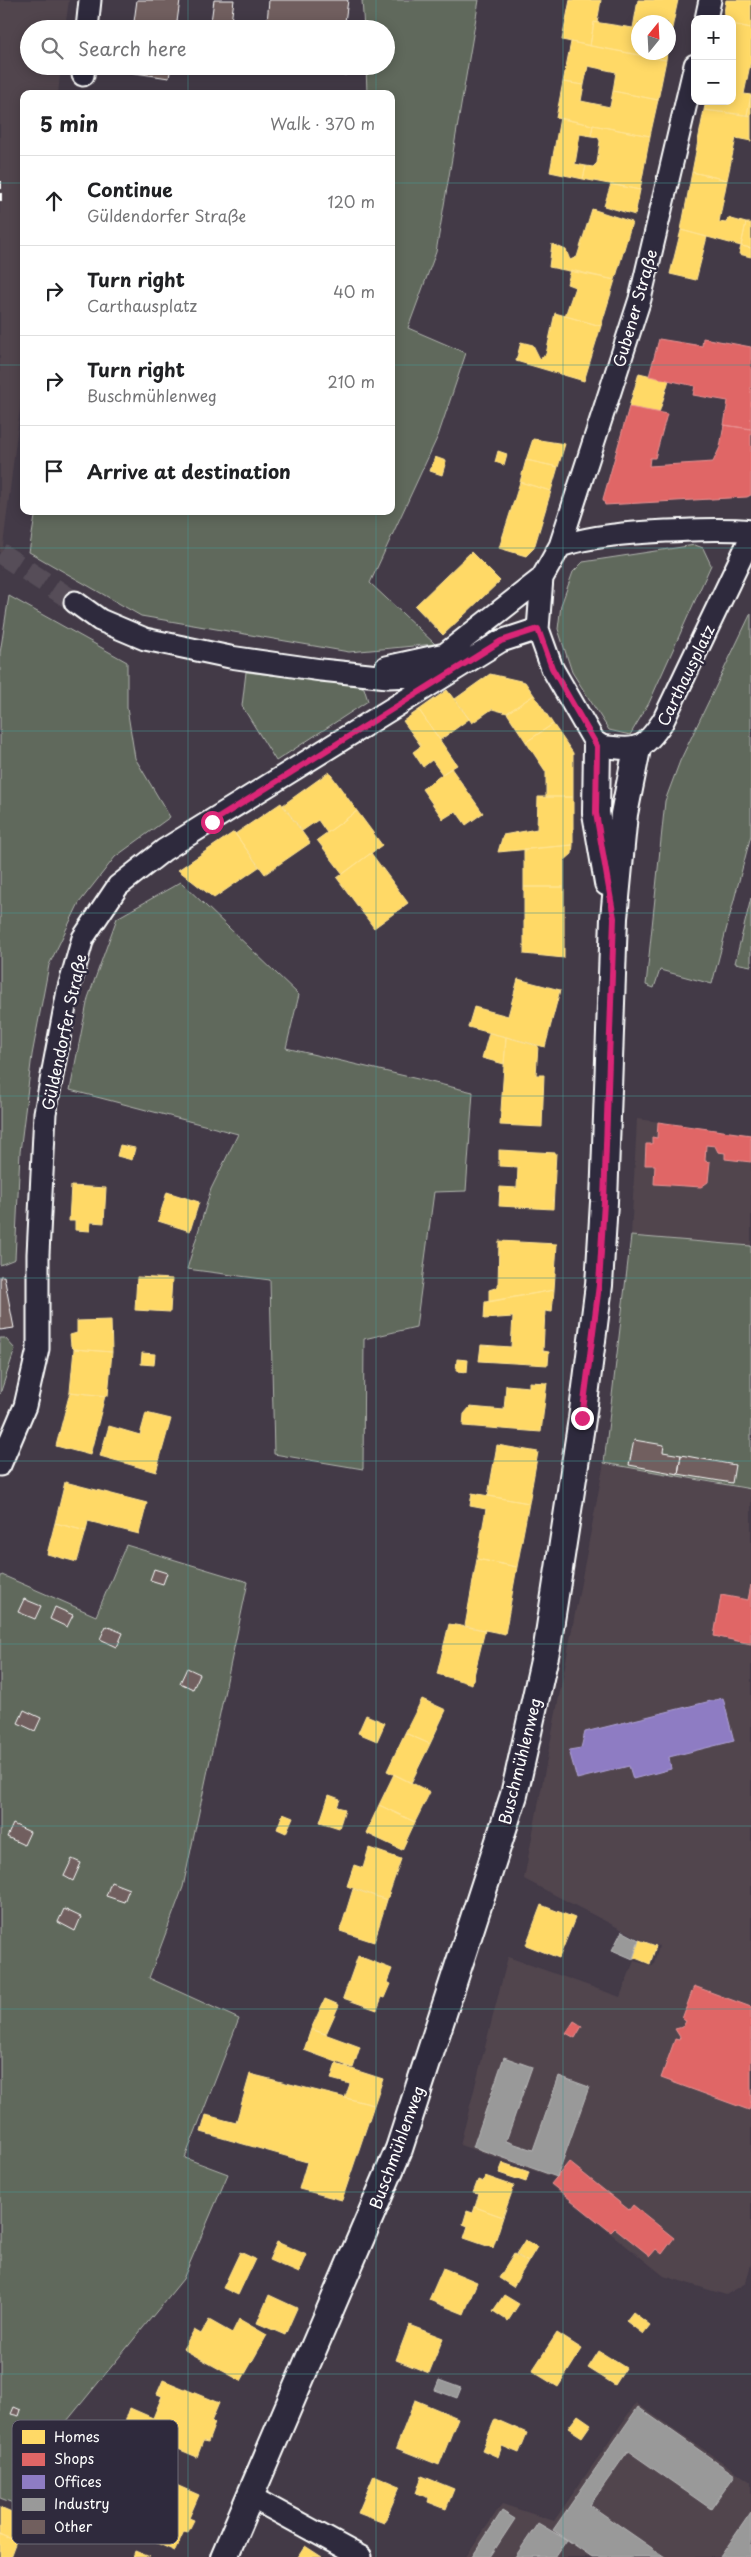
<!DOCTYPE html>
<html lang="en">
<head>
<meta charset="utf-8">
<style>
	body { margin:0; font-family:"Playpen Sans",sans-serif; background:#f6f6f6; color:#202124 }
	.controls { position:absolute; right:15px; top:15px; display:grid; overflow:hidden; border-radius:10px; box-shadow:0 2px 12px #0003 }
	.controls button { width:45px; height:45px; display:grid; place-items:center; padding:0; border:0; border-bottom:1px solid #e0e0e0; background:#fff; color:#202124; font:25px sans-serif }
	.compass { position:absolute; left:631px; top:15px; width:45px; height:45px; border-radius:50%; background:#fff; box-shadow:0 2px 12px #0003; rotate:18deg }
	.stop { position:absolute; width:15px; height:15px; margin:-11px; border:4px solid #db2777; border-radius:50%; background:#fff }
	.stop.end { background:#db2777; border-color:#fff; box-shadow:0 1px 5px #0008 }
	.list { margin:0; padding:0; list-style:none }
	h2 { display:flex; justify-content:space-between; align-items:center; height:65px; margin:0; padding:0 20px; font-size:21px }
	h2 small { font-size:16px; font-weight:400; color:#757577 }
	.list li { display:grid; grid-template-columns:32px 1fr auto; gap:15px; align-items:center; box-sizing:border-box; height:90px; padding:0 20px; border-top:1px solid #e0e0e0 }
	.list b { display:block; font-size:19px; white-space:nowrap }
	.list p { margin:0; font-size:16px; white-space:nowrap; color:#757577 }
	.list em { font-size:16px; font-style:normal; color:#757577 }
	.icon { flex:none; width:28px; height:28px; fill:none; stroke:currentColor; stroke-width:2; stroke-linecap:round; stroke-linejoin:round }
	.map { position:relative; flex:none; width:751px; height:2557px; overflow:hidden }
	.search { position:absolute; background:#fff; box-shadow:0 2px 12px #0003; left:20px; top:20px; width:375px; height:55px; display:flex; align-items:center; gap:12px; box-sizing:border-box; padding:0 18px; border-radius:28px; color:#757577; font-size:19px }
	.panel { position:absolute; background:#fff; box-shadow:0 2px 12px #0003; left:20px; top:90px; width:375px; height:425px; border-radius:10px }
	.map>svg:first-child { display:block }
</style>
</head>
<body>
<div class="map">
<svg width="751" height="2557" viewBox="0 0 751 2557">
	<rect width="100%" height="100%" fill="#433a47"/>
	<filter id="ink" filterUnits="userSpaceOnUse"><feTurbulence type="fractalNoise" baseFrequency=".02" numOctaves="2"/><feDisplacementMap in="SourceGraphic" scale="10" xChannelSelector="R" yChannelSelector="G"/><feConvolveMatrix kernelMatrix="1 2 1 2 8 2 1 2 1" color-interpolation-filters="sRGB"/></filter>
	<g filter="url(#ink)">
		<!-- built -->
		<path fill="#51454e" d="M0 0H69L65 29H29V66H61L58 94H24V376L0 570Z
			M637 1119 751 1134V1246L631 1236Z
			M604 1463 751 1489V2264L746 2283 726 2295 664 2276 550 2185 555 2178 460 2145 508 1957 620 1997 634 1961 653 1966 659 1946 640 1939 524 1879Z
			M636 2403 751 2482V2557H466L502 2504 554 2521Z"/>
		<!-- green -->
		<path fill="#61695c" stroke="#b0b4ae" d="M362 0H479L436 252 408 328 466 353 438 436 370 583 435 644 349 652 141 616 29 552 36 511H391V94H367L366 66H386V29H364Z
			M695 545 703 548 711 565 649 703 630 735 609 730 572 672 558 629 561 605 573 572 583 562Z
			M9 596 127 662V708L135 758 170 817 115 857 79 903 49 965 32 1055 20 1152 15 1259 0 1265V653Z
			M751 613V835L712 984 660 970 654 988 646 985 665 801 680 761Z
			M246 672 357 685 364 688 368 701 276 761 242 706Z
			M181 882 299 995 286 1048 473 1092 466 1191 434 1192 416 1327 364 1339 363 1469 274 1454 270 1280 187 1269 211 1189 238 1134 70 1090 88 998 117 918Z
			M751 898V966L735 963Z
			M631 1236 751 1246V1489L604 1463Z
			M0 1338H5L15 1349 0 1394Z
			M126 1545 248 1582 183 1887 149 1978 239 2019 185 2158 228 2174 183 2279 67 2421 112 2438 76 2527 0 2498V1579L2 1575 96 1616Z"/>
		<!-- homes -->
		<path fill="#ffd966" stroke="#ffe494" d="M570 0H601L597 23 594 22 590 46 562 40Z
			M638 0H678L668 47V22H638V52H667L666 60 590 46 594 22 633 28Z
			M726 0H751V28L732 24V19H723Z
			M732 24 751 28V60L744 94 751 95 747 115 704 110 706 101H732Z
			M571 42 666 60 658 100 613 91 616 72 588 66 584 85 563 82Z
			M563 82 584 85 581 101 610 107 613 91 658 100 650 136 556 118Z
			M751 96V116L747 115Z
			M704 110 751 116V141L736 138 727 180 692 172Z
			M560 118 593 125 591 136 580 134 575 164 586 166 583 179 550 172Z
			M593 125 650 136 640 190 583 179 586 166 593 167 597 163 600 141 598 137 591 136Z
			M692 172 727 180 719 222 726 223 728 218 746 223 741 246 681 230Z
			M611 184 640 190 635 215 604 206Z
			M592 209 632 222 615 280 549 267 552 244 566 250 570 260 577 257Z
			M746 223H751V248L741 246Z
			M681 230 707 237 696 280 670 274Z
			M741 246 751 248V257L739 254Z
			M571 270 615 280 601 326 565 316 575 287 567 284Z
			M555 313 601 326 584 381 516 361 521 342 533 345 540 359 546 354Z
			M639 373 669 380 659 413 629 407Z
			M533 439 565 444 558 467 526 460Z
			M498 451 507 454 504 465 495 462Z
			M435 457 446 461 442 475 430 471Z
			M526 460 558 467 551 491 520 482Z
			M520 482 551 491 534 548 526 556 499 548Z
			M471 552 500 581 443 635 415 606Z
			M490 674 525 682 534 695 507 713 492 709 472 723 455 699Z
			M447 690 469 719 440 740 419 710Z
			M534 695 553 724 526 742 507 713Z
			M419 710 457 765 442 774 432 760 423 767 413 752 421 746 403 721Z
			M553 724 573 753V797H546V772L526 742Z
			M451 768 483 813 466 825 456 811 443 819 422 789Z
			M329 772 357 811 327 833 318 820 302 831 283 805Z
			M538 797H573V845L498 852 503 835 537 829Z
			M281 803 310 843 265 874 235 834Z
			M357 811 382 845 343 874 317 840Z
			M234 832 259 867 214 898 178 870Z
			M573 845 572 854 564 861V887H524V849Z
			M371 853 408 903 374 928 337 878Z
			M524 887H564V958L524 954Z
			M518 979 560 990 545 1047 468 1027 474 1007 508 1016Z
			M489 1033 506 1037 504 1064 482 1058Z
			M506 1037 538 1046 536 1075H544L542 1127 500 1125Z
			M120 1145 135 1148 132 1160 117 1156Z
			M499 1150 556 1153 553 1209 499 1206 500 1187 517 1188 518 1167 499 1166Z
			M71 1186 106 1188 104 1223 91 1222 90 1231 75 1230V1221H69Z
			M167 1192 199 1202 190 1231 158 1221Z
			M499 1241 557 1244 554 1290 489 1302V1290L498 1287Z
			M137 1277 172 1279 170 1312 135 1310Z
			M554 1290 552 1312 545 1311 543 1351 549 1352 548 1365 479 1361 481 1345 511 1347 513 1317 484 1319 485 1302Z
			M111 1320 112 1352 74 1349 71 1346 70 1335 77 1333V1321Z
			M74 1349 112 1352 108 1396 70 1392Z
			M142 1353 155 1354 154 1365 141 1364Z
			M457 1359 468 1360 467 1372 456 1371Z
			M529 1382 547 1383 541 1432 463 1426 464 1414 470 1407 504 1410 506 1385 529 1387Z
			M70 1392 105 1396 90 1455 56 1446Z
			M146 1413 171 1419 156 1472 100 1456 109 1426 140 1435Z
			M497 1445 538 1452 529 1503 488 1496Z
			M65 1482 147 1503 139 1534 88 1521 86 1531 55 1523Z
			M472 1493 529 1503 517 1567 477 1559 486 1509 470 1506Z
			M55 1523 86 1531 77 1562 47 1554Z
			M477 1559 517 1567 505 1634 465 1626Z
			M449 1624 485 1630 472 1684 437 1674Z
			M422 1699 446 1710 430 1744 405 1733Z
			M366 1715 385 1723 377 1741 358 1733Z
			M405 1733 430 1744 411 1783 387 1771Z
			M394 1774 430 1792 415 1822 379 1805Z
			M329 1795 340 1799 337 1807 345 1809 339 1828 320 1822Z
			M379 1805 415 1822 402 1850 366 1833Z
			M283 1813 293 1817 286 1833 277 1829Z
			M369 1848 401 1859 387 1900 347 1886 354 1865 363 1868Z
			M353 1889 387 1900 374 1942 340 1931Z
			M541 1905 575 1918 559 1958 526 1945Z
			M639 1940 656 1946 650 1964 633 1957Z
			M358 1956 392 1969 387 1982 391 1984 385 1998 382 1997 377 2010 343 1998Z
			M325 1999 339 2005 326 2034 311 2029Z
			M311 2029 360 2047 353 2068 304 2050Z
			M336 2064 383 2079 374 2105 345 2098 350 2084 331 2079Z
			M250 2074 374 2105 342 2200 299 2189 307 2162 201 2132 206 2115 236 2123Z
			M503 2163 529 2172 526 2182 499 2173Z
			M485 2176 514 2186 503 2217 475 2207 479 2194 473 2193 478 2180 483 2182Z
			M475 2207 503 2217 493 2248 464 2238 468 2226 463 2224 467 2211 473 2213Z
			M525 2240 537 2247 528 2262 516 2254Z
			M277 2242 307 2255 299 2273 269 2260Z
			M240 2252 255 2259 238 2295 223 2288Z
			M514 2254 528 2262 513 2287 499 2278Z
			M443 2268 477 2282 464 2314 429 2300Z
			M269 2295 297 2308 285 2335 257 2323Z
			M504 2295 519 2304 508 2321 493 2311Z
			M633 2312 650 2325 643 2334 626 2321Z
			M239 2319 267 2335 241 2381 183 2349 194 2330 201 2334 209 2320 232 2333Z
			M409 2325 443 2338 429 2373 396 2360Z
			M557 2333 582 2349 558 2387 532 2371Z
			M599 2351 626 2368 615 2385 588 2368Z
			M163 2380 219 2403 211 2422 215 2423 208 2442 203 2441 197 2457 171 2446 167 2456 145 2447 149 2437 142 2434 144 2430 125 2422 130 2408 153 2418 162 2396 157 2394Z
			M415 2400 458 2418 439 2465 396 2448Z
			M578 2415 591 2424 582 2437 568 2428Z
			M495 2419 527 2433 519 2453 502 2446 498 2457 482 2450Z
			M374 2475 400 2486 384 2523 358 2513Z
			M422 2476 454 2489 446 2509 428 2502 429 2498 416 2493Z
			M158 2477 199 2495 189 2518 194 2520 188 2532 184 2531 175 2551 134 2533Z
			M0 2508 26 2519 16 2541 0 2534Z
			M0 2534 16 2541 10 2557H0Z
			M305 2546 322 2557H298Z
			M135 2551 150 2557H133Z"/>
		<!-- shops -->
		<path fill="#e06666" stroke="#e99494" d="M703 338 751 347V429L724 425 728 401 693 395 695 386 649 376 659 339 702 346Z
			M629 407 667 414 655 458H650L649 466 713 462 720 447 724 425 751 429V495L747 497 605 505 603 499Z
			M658 1122 751 1135V1162L725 1159V1153L718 1152 715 1146 706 1145 705 1161 710 1162 708 1182 701 1187 654 1184 655 1165H645L646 1144H652V1137L657 1138Z
			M751 1585V1644L714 1636 721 1595 748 1600Z
			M694 1986 751 2007V2103L749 2110 661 2078 675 2039 679 2040 680 2037 675 2029 683 2027 686 2021 682 2019Z
			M574 2021 582 2026 575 2038 566 2033Z
			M569 2162 629 2210 633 2205 674 2238 662 2254 656 2249 650 2256 615 2228 611 2232 551 2184Z"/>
		<!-- offices -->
		<path fill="#8e7cc3" stroke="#b0a3d5" d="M723 1698 734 1741 669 1757 671 1769 633 1779 629 1766 577 1779 569 1750 581 1748 585 1732Z"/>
		<!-- industry -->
		<path fill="#999" stroke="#b8b8b8" d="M622 1931 639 1940 633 1959 612 1950Z
			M504 2057 532 2067 506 2141 533 2150 559 2076 589 2087 557 2177 473 2147Z
			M439 2380 461 2388 457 2398 435 2390Z
			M638 2407 735 2475 711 2509 628 2451 590 2505 665 2557H592L553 2530Z
			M502 2511 515 2519 490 2557H472Z
			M751 2512V2557H720Z
			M538 2523 567 2540 555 2557H515Z"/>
		<!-- building -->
		<path fill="#715f5e" stroke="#fff" d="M137 0H180L176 29H133Z
			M214 0H234L230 29H210Z
			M269 0H348L345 22 352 23V29H277L278 24 267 23Z
			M109 66H171L169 78 108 69Z
			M274 66H347L346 75Z
			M0 1276H4L14 1328 0 1330Z
			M634 1440 664 1445 663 1452 681 1455 678 1474 629 1465Z
			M681 1455 735 1465 732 1483 678 1474Z
			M154 1569 167 1573 163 1584 150 1580Z
			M24 1599 41 1606 35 1619 18 1612Z
			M55 1607 73 1615 67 1627 50 1619Z
			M106 1626 123 1633 117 1647 100 1639Z
			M187 1668 200 1674 193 1689 180 1683Z
			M24 1710 41 1718 35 1731 18 1723Z
			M13 1824 30 1832 24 1845 7 1837Z
			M72 1859 81 1863 73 1881 64 1876Z
			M111 1882 129 1889 124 1902 106 1896Z
			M64 1909 81 1917 75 1931 58 1922Z
			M14 2407 21 2410 19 2416 11 2414Z"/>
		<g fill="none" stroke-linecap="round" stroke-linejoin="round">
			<!-- minor-tunnel -->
			<path stroke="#564e59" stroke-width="21" stroke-dasharray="21 11" stroke-linecap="butt" d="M0 553 75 602"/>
			<defs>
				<path id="minor" d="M706 19 710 0
					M87 29 90 0
					M695 65 640 299 560 546 542 578 538 629 552 668 597 746C635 749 640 755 663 721L751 537
					M83 75 84 66
					M560 546C595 535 630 533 666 531 695 530 722 528 751 531
					M75 602 100 620 145 639 230 657 321 670 388 677 442 675
					M386 667 445 654 542 578
					M0 1465 25 1406 38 1349V1254L45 1113 68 991 83 938 118 886 164 850 501 641 538 629
					M251 2497 361 2557"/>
				<path id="tertiary" d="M597 746 596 813 608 883
					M224 2557 399 2149 514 1795 547 1647 582 1419 599 1285 604 1202 614 918 624 814 637 749"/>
			</defs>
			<!-- minor casing -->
			<use href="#minor" stroke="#fff" stroke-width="25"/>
			<!-- tertiary casing -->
			<use href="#tertiary" stroke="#fff" stroke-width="30"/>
			<!-- minor -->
			<use href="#minor" stroke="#2f2a3d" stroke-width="21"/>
			<!-- tertiary -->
			<use href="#tertiary" stroke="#2f2a3d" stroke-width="26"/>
			<!-- rail -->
			<path stroke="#fff" stroke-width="4" stroke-dasharray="8 4" stroke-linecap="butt" d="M0 181V202"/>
		</g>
	</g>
	<g fill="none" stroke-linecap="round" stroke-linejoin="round" filter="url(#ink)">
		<!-- route -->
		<path stroke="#db2777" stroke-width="6" d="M212 822 501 641 538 629 552 668 597 746 596 813 614 918 604 1202 599 1285 582 1418"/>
	</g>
	<!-- grid -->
	<path fill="none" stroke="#4b9892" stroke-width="1" stroke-opacity="0.55" d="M188 0V29M376 0V29M563 0V2557M188 66V94M376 66V94M0 183H24M391 183H751M0 365H24M391 365H751M188 511V2557M376 511V2557M0 548H751M0 731H751M0 913H751M0 1096H751M0 1278H751M0 1461H751M0 1644H751M0 1826H751M0 2009H751M0 2192H751M0 2374H751"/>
	<g text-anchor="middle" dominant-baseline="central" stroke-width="5" stroke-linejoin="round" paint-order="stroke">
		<!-- street labels -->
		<g font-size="16" fill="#fff" stroke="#2f2a3d">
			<text transform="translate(634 308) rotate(-74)">Gubener Straße</text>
			<text transform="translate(685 675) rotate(-64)">Carthausplatz</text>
			<text transform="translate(63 1032) rotate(-78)">Güldendorfer Straße</text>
			<text transform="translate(519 1761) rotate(-76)">Buschmühlenweg</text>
			<text transform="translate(396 2147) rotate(-70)">Buschmühlenweg</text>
		</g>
	</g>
	<!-- legend -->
	<rect x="12" y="2420" width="166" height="124" rx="8" fill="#2f2a3d" stroke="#6d6a77" stroke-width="1"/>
	<rect x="22" y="2430" width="23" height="14" fill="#ffd966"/>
	<rect x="22" y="2453" width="23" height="13" fill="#e06666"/>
	<rect x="22" y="2475" width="23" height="14" fill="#8e7cc3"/>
	<rect x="22" y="2498" width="23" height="13" fill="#999"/>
	<rect x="22" y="2520" width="23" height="14" fill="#715f5e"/>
	<g font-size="14" fill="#fff">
		<text x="54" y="2442">Homes</text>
		<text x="54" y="2464">Shops</text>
		<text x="54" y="2487">Offices</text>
		<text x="54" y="2509">Industry</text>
		<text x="54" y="2532">Other</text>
	</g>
</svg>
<div class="controls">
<button>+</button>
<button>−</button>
</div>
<svg class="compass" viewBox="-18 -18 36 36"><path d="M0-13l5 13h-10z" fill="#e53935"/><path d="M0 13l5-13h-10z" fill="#757577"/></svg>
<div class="stop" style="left:212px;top:822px"></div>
<div class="stop end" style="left:582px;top:1418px"></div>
<div class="search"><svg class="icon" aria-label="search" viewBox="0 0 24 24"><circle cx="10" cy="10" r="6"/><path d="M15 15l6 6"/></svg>Search here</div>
<section class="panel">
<h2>5 min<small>Walk · 370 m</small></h2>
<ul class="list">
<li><svg class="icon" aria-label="ahead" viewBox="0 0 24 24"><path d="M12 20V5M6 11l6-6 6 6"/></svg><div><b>Continue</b><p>Güldendorfer Straße</p></div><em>120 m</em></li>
<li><svg class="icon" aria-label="right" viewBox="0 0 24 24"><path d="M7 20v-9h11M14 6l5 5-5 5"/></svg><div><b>Turn right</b><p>Carthausplatz</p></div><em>40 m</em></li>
<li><svg class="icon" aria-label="right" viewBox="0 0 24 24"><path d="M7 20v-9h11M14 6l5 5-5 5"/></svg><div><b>Turn right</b><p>Buschmühlenweg</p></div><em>210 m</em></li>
<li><svg class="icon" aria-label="arrive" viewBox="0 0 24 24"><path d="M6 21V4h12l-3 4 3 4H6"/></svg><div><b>Arrive at destination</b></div></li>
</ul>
</section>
</div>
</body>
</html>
